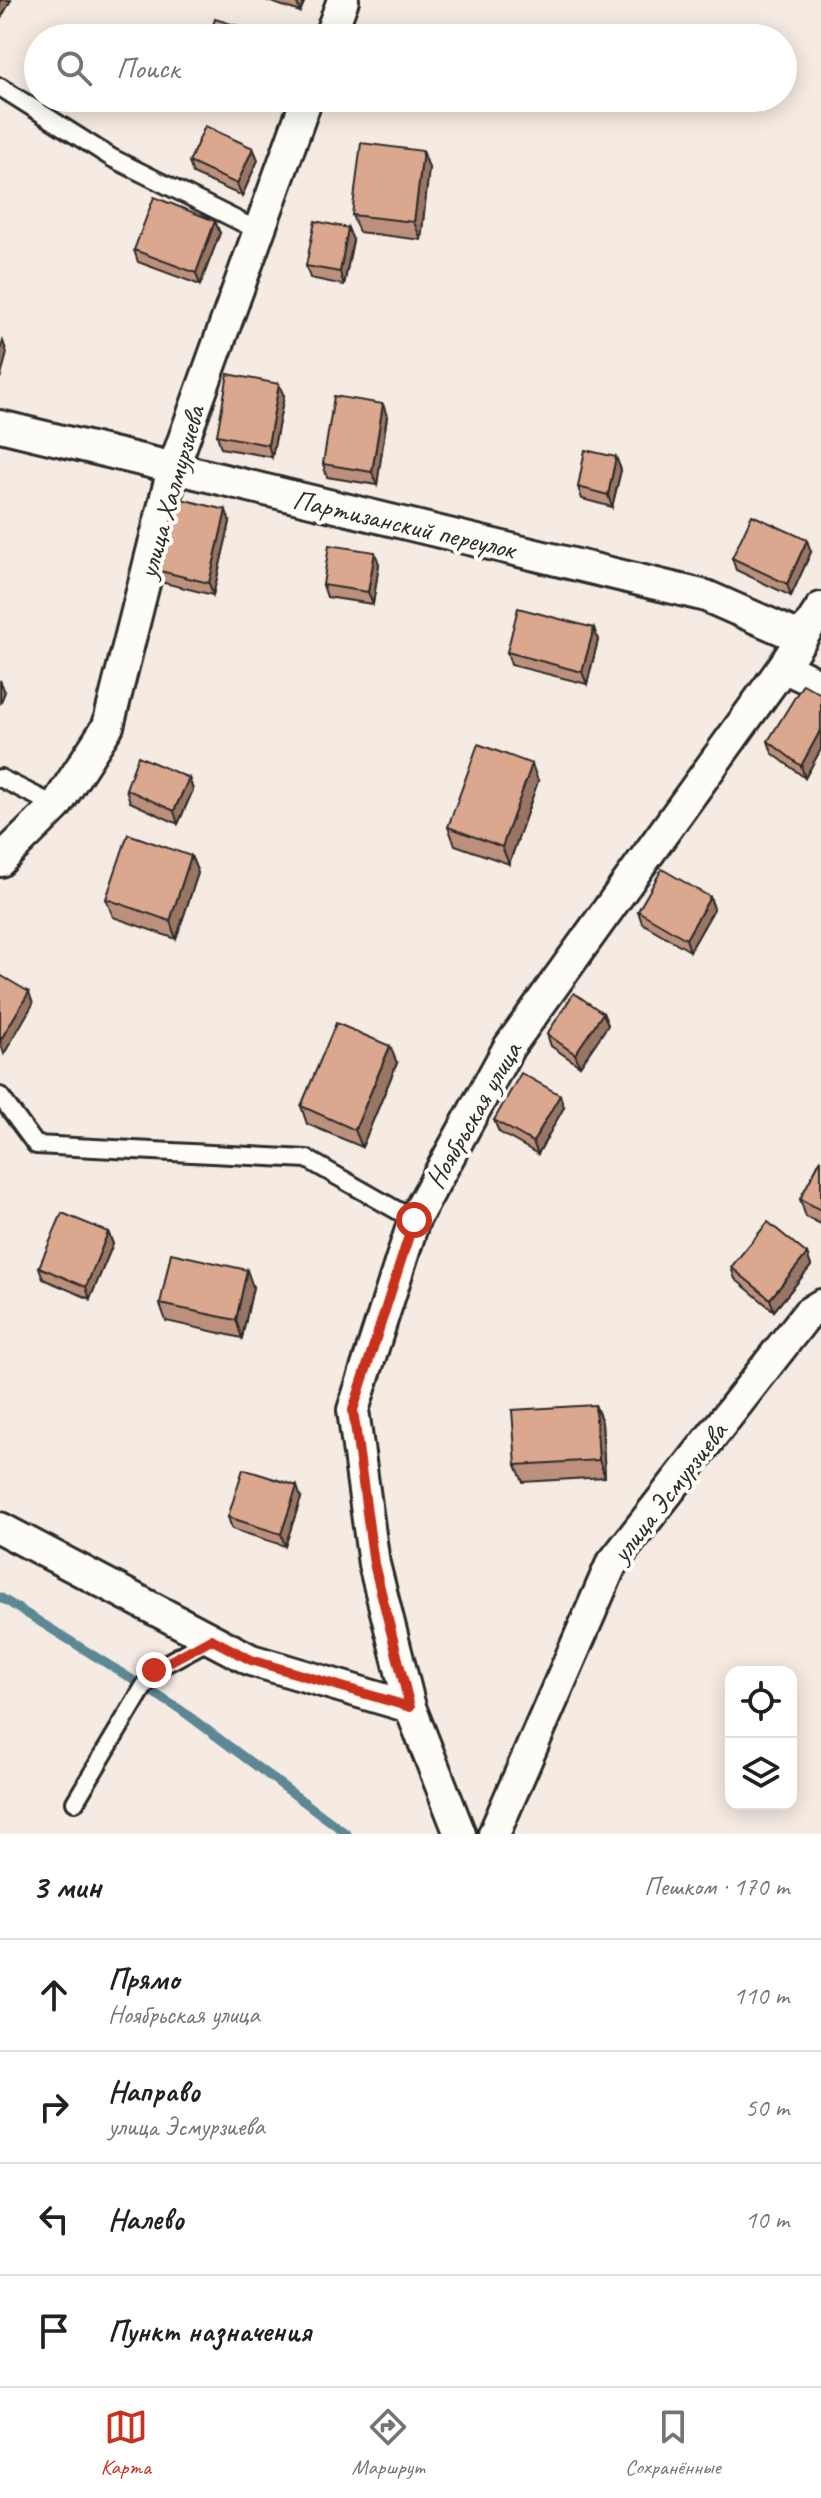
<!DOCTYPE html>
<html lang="ru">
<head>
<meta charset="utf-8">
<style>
	body { margin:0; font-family:Caveat,sans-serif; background:#f6f6f6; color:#202124 }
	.controls { position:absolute; right:24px; bottom:24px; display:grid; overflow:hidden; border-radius:16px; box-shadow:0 4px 20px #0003 }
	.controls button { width:72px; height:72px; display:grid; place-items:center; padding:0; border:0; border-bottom:2px solid #e0e0e0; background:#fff; color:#202124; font:40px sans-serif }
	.stop { position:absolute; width:24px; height:24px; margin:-18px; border:6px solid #c8321e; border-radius:50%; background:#fff }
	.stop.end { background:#c8321e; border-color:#fff; box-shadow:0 2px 8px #0008 }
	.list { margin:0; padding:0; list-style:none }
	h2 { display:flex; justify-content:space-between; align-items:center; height:104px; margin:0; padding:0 32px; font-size:34px }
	h2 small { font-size:26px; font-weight:400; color:#757577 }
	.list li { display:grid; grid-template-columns:52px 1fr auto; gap:24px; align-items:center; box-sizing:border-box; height:112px; padding:0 32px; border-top:2px solid #e0e0e0 }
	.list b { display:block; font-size:30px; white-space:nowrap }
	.list p { margin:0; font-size:26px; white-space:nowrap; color:#757577 }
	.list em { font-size:26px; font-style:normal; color:#757577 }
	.icon { flex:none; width:44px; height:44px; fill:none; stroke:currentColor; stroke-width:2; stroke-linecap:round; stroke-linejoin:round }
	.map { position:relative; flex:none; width:821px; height:1834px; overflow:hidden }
	.search { position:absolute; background:#fff; box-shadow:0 4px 20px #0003; left:24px; right:24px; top:24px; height:88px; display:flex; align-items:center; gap:20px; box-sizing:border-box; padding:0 28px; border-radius:44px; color:#757577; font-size:30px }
	.sheet { height:552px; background:#fff }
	nav { display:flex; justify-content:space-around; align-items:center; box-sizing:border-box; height:112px; border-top:2px solid #e0e0e0; background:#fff; font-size:22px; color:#757577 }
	nav a { display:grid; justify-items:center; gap:4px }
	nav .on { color:#c8321e }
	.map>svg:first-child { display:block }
</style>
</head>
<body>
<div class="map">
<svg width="821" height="1834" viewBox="0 0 821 1834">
	<rect width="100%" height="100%" fill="#f6ebe2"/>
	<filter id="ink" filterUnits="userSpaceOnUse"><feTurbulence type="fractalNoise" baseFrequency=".0125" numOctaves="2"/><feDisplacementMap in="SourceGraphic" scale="16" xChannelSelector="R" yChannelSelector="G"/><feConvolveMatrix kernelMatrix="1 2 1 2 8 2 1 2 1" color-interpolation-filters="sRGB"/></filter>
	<g filter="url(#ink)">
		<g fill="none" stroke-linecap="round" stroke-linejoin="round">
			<!-- stream -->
			<path stroke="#5b8895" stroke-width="9" d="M0 1597 181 1710 347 1834"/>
			<defs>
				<path id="lane" d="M0 87 112 158 259 231
					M0 778 56 806
					M0 1096 36 1145 307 1159 414 1220
					M75 1802 154 1670 211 1639"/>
				<path id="street" d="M329 38 343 0
					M0 426 706 596 802 638
					M783 667 821 685
					M0 861 56 806 108 726 173 469 307 98
					M0 1528 251 1660 410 1707
					M460 1834 410 1707 374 1564 353 1410 414 1220 509 1047 783 667 821 608
					M494 1834 611 1565 808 1313 821 1305"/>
			</defs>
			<!-- lane casing -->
			<use href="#lane" stroke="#2b2b2b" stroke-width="22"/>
			<!-- street casing -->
			<use href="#street" stroke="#2b2b2b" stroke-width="36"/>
			<!-- lane -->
			<use href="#lane" stroke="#fdfcf7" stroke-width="16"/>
			<!-- street -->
			<use href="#street" stroke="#fdfcf7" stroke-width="30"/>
		</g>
		<!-- wall -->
		<path fill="#bc907b" stroke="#2b2b2b" stroke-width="2" d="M265 0H305L300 12Z
			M382 98H416L413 108Z
			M253 148 258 160 242 196 193 174 189 162Z
			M423 151 429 168 421 240 359 232 352 215Z
			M220 233 200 285 138 262 134 250Z
			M353 240 344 285 310 278 306 266Z
			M284 396 272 457 221 448 217 435Z
			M387 416 377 485 327 477 323 464Z
			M616 457 621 470 612 507 582 499 578 487Z
			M230 522 213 595 164 583 160 571Z
			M811 552 791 596 736 570 732 558Z
			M379 564 373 604 327 597 323 585Z
			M594 628 598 640 587 684 511 665 507 652Z
			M821 694V749L805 778 772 753 768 741Z
			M189 778 193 790 178 824 130 802 126 789Z
			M538 781 509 864 455 845 448 827Z
			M191 856 198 873 176 939 113 917 106 899Z
			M710 897 714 909 690 951 642 923 638 911Z
			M603 1013 608 1025 580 1066 551 1046 547 1034Z
			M397 1063 362 1147 307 1124 301 1106Z
			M564 1107 538 1154 499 1132 494 1120Z
			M821 1159V1224L806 1217 800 1199Z
			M108 1232 113 1244 90 1299 43 1279 39 1267Z
			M807 1254 811 1266 774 1311 735 1279 731 1267Z
			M253 1287 242 1338 166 1321 160 1304Z
			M595 1405 602 1422 605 1477 523 1482 516 1465Z
			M301 1498 285 1546 232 1529 228 1517Z"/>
		<!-- shaded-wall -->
		<path fill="#997664" stroke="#2b2b2b" stroke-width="2" d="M0 0H11L0 20Z
			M296 0H305L300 12Z
			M409 98H416L413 108Z
			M253 148 258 160 242 196 237 184Z
			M423 151 429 168 421 240 414 222Z
			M215 221 220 233 200 285 196 273Z
			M348 228 353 240 344 285 340 272Z
			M3 341 7 353 0 379V351Z
			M279 384 284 396 272 457 268 445Z
			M383 404 387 416 377 485 372 472Z
			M616 457 621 470 612 507 608 495Z
			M226 510 230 522 213 595 209 583Z
			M807 540 811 552 791 596 787 584Z
			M375 552 379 564 373 604 368 592Z
			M594 628 598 640 587 684 582 672Z
			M0 680 5 692 0 704Z
			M821 729V749L805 778 801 766Z
			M532 764 538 781 509 864 502 847Z
			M189 778 193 790 178 824 174 811Z
			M191 856 198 873 176 939 170 921Z
			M710 897 714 909 690 951 686 939Z
			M29 992 33 1004 4 1054 0 1041Z
			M603 1013 608 1025 580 1066 575 1054Z
			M390 1046 397 1063 362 1147 355 1130Z
			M560 1095 564 1107 538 1154 533 1142Z
			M108 1232 113 1244 90 1299 86 1287Z
			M807 1254 811 1266 774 1311 770 1299Z
			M247 1270 253 1287 242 1338 236 1320Z
			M595 1405 602 1422 605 1477 599 1460Z
			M297 1486 301 1498 285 1546 281 1534Z"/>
		<!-- building -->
		<path fill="#dba88f" stroke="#2b2b2b" stroke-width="2" d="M215 19 277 38H209Z
			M205 126 253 148 237 184 189 162Z
			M361 143 423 151 414 222 352 215Z
			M154 197 215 221 196 273 134 250Z
			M315 221 348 228 340 272 306 266Z
			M228 374 279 384 268 445 217 435Z
			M334 396 383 404 372 472 323 464Z
			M585 450 616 457 608 495 578 487Z
			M177 498 226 510 209 583 160 571Z
			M752 515 807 540 787 584 732 558Z
			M329 545 375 552 368 592 323 585Z
			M518 608 594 628 582 672 507 652Z
			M803 684 821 694V729L801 766 768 741Z
			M478 744 532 764 502 847 448 827Z
			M138 756 189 778 174 811 126 789Z
			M128 834 191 856 170 921 106 899Z
			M662 869 710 897 686 939 638 911Z
			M0 975 29 992 0 1041Z
			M574 993 603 1013 575 1054 547 1034Z
			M336 1023 390 1046 355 1130 301 1106Z
			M521 1073 560 1095 533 1142 494 1120Z
			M821 1159V1210L800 1199Z
			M62 1213 108 1232 86 1287 39 1267Z
			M768 1222 807 1254 770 1299 731 1267Z
			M171 1253 247 1270 236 1320 160 1304Z
			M595 1405 599 1460 516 1465 512 1410Z
			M243 1469 297 1486 281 1534 228 1517Z"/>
	</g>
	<g fill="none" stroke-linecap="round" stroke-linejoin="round" filter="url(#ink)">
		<!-- route -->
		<path stroke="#c8321e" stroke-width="10" d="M154 1670 211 1639 251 1660 410 1707 374 1564 353 1410 414 1220"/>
	</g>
	<g text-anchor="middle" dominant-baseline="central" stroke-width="8" stroke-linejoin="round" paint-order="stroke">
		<!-- street labels -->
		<g font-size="28" fill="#2b2b2b" stroke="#fdfcf7">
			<text transform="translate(171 492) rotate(-74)">улица Халмурзиева</text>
			<text transform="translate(404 524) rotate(13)">Партизанский переулок</text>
			<text transform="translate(473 1115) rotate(-60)">Ноябрьская улица</text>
			<text transform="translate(669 1492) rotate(-52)">улица Эсмурзиева</text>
		</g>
	</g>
</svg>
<div class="controls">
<button><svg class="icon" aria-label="locate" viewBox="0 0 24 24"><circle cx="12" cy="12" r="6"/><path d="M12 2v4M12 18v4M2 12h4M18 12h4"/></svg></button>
<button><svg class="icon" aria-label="layers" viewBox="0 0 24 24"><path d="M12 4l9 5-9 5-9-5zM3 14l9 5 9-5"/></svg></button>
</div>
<div class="stop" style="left:414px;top:1220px"></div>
<div class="stop end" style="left:154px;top:1670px"></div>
<div class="search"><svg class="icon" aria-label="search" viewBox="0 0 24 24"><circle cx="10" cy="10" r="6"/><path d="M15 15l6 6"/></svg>Поиск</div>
</div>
<section class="sheet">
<h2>3 мин<small>Пешком · 170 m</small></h2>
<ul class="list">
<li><svg class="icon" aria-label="ahead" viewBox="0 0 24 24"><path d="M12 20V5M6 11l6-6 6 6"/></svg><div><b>Прямо</b><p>Ноябрьская улица</p></div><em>110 m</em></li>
<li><svg class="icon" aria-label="right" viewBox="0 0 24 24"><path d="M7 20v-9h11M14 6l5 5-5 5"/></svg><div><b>Направо</b><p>улица Эсмурзиева</p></div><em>50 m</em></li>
<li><svg class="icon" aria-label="left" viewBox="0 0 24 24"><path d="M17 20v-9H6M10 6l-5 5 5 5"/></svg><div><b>Налево</b></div><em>10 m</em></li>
<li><svg class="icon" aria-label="arrive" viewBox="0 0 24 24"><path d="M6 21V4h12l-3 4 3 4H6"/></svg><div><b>Пункт назначения</b></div></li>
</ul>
</section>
<nav>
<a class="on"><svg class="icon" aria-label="map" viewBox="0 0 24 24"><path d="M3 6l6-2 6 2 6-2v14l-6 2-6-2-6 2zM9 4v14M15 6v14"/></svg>Карта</a>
<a><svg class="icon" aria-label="directions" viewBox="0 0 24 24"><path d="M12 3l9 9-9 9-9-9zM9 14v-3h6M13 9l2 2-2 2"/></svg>Маршрут</a>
<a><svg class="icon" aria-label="saved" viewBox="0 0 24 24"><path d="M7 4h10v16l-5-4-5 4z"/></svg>Сохранённые</a>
</nav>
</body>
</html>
